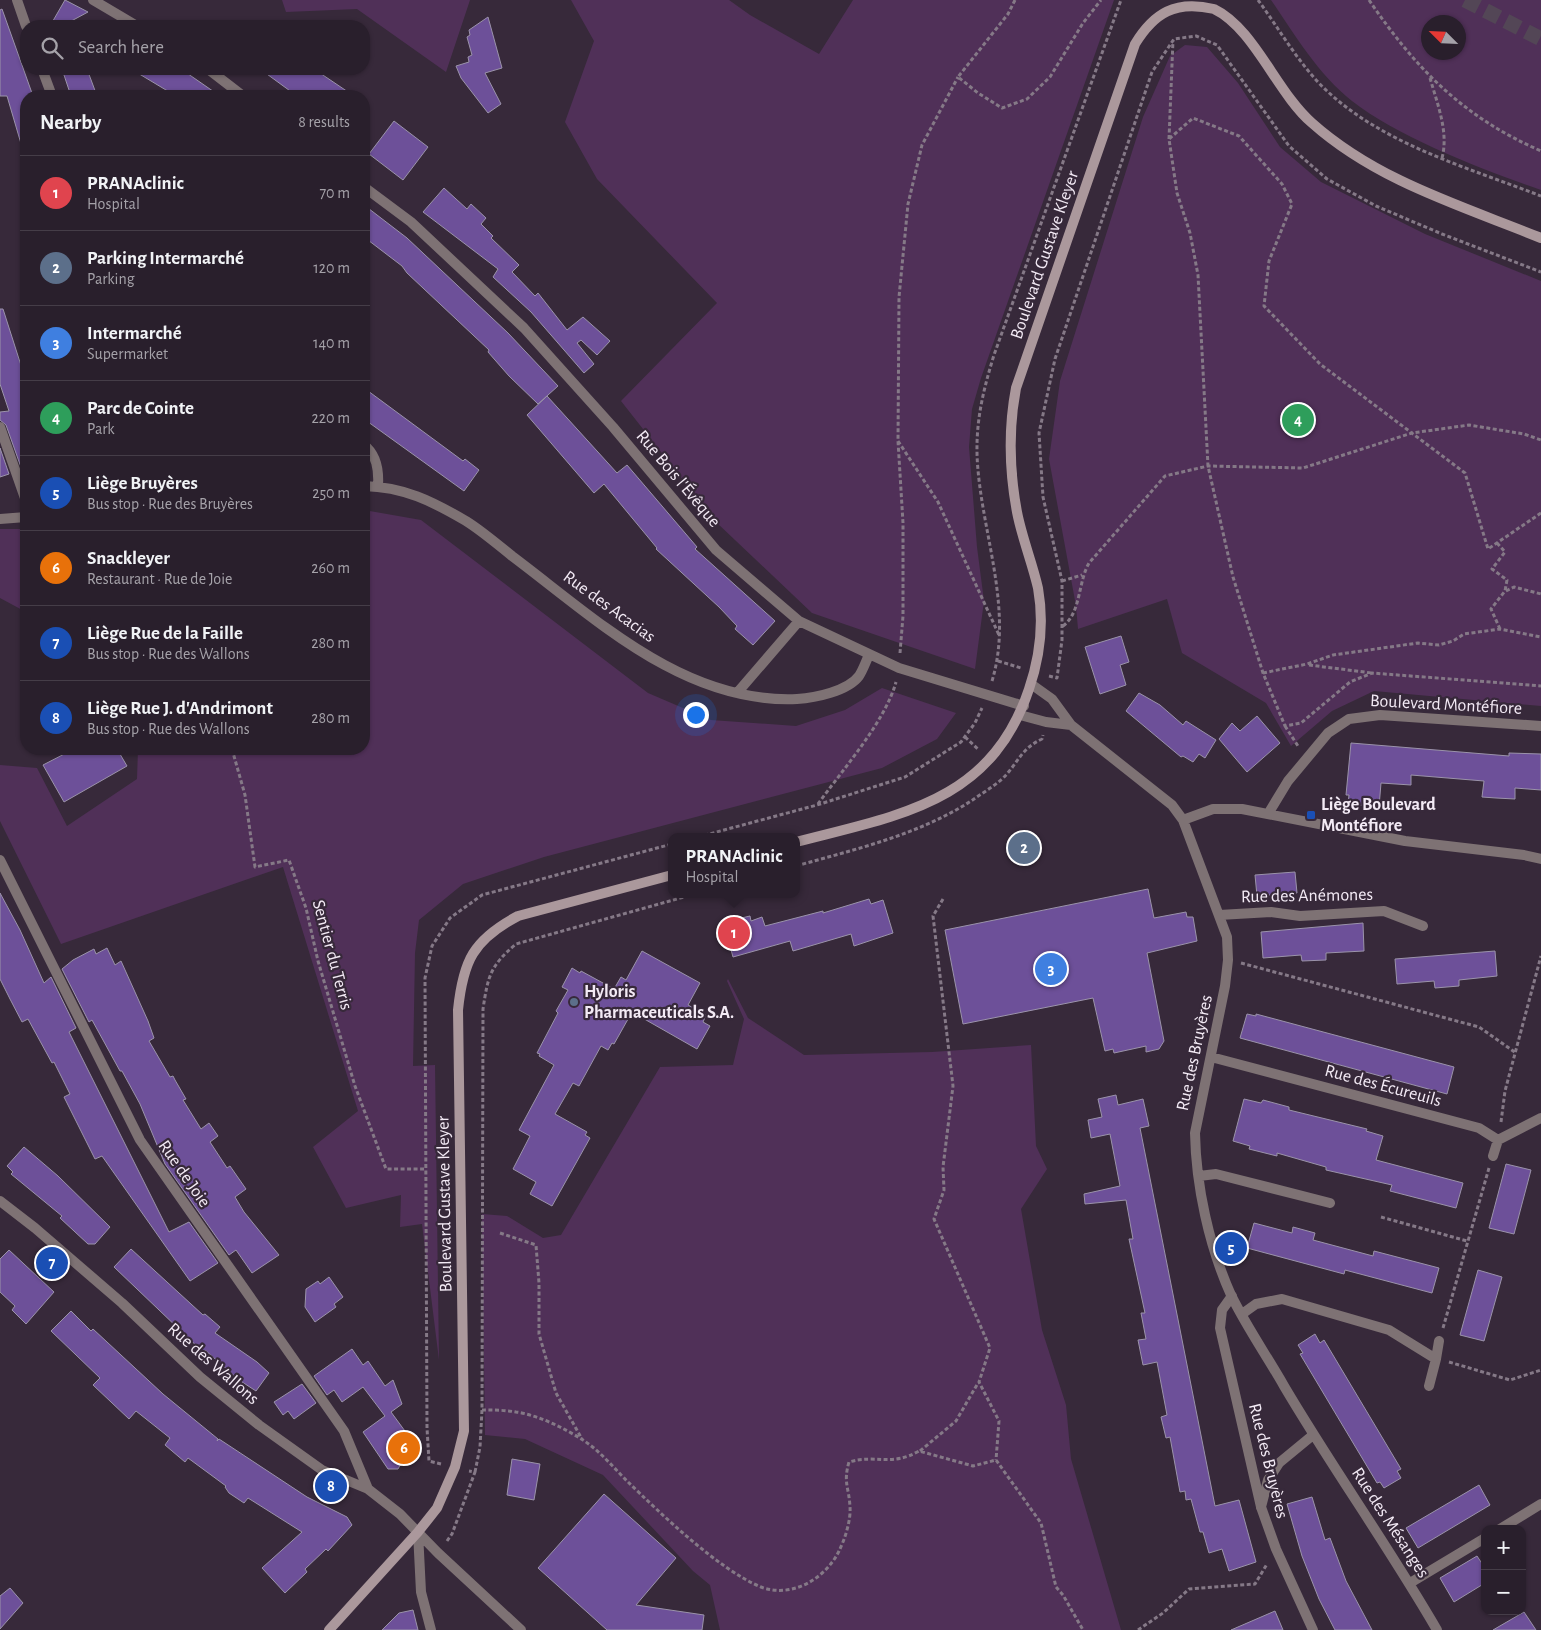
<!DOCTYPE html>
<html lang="en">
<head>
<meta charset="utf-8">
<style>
	body { margin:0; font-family:"Alegreya Sans",sans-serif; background:#352c38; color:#f1f3f6 }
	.controls { position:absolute; right:15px; bottom:15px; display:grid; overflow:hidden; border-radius:10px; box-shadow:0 1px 4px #0004 }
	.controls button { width:45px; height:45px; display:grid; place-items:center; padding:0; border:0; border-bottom:1px solid #453d48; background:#291f2c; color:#f1f3f6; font:25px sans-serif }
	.compass { position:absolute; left:1421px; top:15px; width:45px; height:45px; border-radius:50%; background:#291f2c; box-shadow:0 1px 4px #0004; rotate:294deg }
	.you { position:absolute; left:695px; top:714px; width:18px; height:18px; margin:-12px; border:4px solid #fff; border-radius:50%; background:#1a73e8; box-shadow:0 0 0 8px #1a73e833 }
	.badge { display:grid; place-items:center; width:32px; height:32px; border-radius:50%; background:#bca0f2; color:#fff; font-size:16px; font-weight:700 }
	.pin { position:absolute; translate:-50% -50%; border:2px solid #fff; box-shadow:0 1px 5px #0006 }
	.popup { position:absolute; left:668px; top:833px; width:132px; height:65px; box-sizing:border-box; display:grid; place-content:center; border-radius:10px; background:#291f2c; filter:drop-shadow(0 1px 4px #0005); font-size:16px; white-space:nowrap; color:#a5a2a9 }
	.popup b { font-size:19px; color:#f1f3f6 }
	.popup::after { content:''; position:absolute; left:50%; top:100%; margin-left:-10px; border:10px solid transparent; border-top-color:#291f2c }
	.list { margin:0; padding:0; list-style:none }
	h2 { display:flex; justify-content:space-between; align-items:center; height:65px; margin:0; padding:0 20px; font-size:21px }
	h2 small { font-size:16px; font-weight:400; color:#a5a2a9 }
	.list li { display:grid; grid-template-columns:32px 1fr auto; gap:15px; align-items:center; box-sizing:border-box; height:75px; padding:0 20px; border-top:1px solid #453d48 }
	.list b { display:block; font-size:19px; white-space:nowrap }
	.list p { margin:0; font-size:16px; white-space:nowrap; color:#a5a2a9 }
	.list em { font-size:16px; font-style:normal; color:#a5a2a9 }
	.icon { flex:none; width:28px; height:28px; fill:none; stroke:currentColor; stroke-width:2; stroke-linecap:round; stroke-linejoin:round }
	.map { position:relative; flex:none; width:1541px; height:1630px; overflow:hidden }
	.search { position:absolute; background:#291f2c; box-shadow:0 1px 4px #0004; left:20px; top:20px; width:350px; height:55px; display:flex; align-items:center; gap:12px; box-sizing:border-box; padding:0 18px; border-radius:20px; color:#a5a2a9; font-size:19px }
	.panel { position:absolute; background:#291f2c; box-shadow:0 1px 4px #0004; left:20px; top:90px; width:350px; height:665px; border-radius:20px }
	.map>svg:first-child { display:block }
</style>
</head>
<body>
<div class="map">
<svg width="1541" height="1630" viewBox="0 0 1541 1630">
	<rect width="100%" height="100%" fill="#37293a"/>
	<!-- green -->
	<path fill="#503058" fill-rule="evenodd" d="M282 0H470L446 72 357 9 286 12Z
		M571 0H729L750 15 819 54 853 0H1114L981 378 972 409 969 447 977 547 984 601 975 669 812 613 716 522 621 401 717 303 597 179 565 122 594 41Z
		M1271 0H1541V190C1484 170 1399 138 1352 101 1318 74 1295 35 1271 0ZM1458 22V52H1428V22Z
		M1185 45 1207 47 1238 83 1280 147 1321 182 1425 234 1541 281V706L1374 691 1332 711 1291 746 1266 703 1182 653 1167 599 1078 629 1076 606 1049 459 1060 381 1143 117 1170 56Z
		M364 510 421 520 648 693 711 720 796 726 845 710 882 688 956 713 937 739 882 768 544 857 463 884 419 920 415 953 413 1066 435 1065 439 1360 422 1224 400 1227 401 1195 346 1208 313 1147 358 1111 283 867 61 944 0 821V765L37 768 67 826 137 779 138 749H364Z
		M0 529H26V612L0 598Z
		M728 979 748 1018 804 1055 932 1052 1031 1045 1036 1146 1047 1169 1021 1209 1042 1330 1066 1405 1071 1459 1121 1630H720L710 1585 693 1571 603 1475 525 1439 485 1435 482 1214 507 1216 543 1238 561 1235 660 1067 733 1065 744 1019 727 981Z"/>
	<!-- building -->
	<path fill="#6d5099" stroke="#9b93aa" d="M65 0 88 12 62 26H50Z
		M2 9 33 96H26V147H22L7 96H0V10Z
		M488 17 502 68 485 73 501 104 488 113 461 78 456 66 469 62 468 57 472 55 467 37 470 35 469 30Z
		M62 69H87L97 96H71Z
		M131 69H181L220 96H176Z
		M260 69H314L354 96H297Z
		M394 121 428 147 403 180 369 154Z
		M444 188 467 209 471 204 486 218 481 224 493 236 491 238 519 265 512 272 535 296 538 293 567 330 583 317 610 341 597 355 581 340 577 343 594 364 584 373 531 312 493 277 498 269 423 212Z
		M364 205 407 238 508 333 558 386 538 404 509 376 488 352 489 350 407 273 402 266 364 237Z
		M0 309H3L26 381V469L22 470 6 425 0 420V412L9 411 0 384Z
		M364 388 463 461 465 459 479 470 464 491 364 419Z
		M547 396 617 473 627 465 697 547 695 549 775 621 753 645 735 629 737 626 719 607 656 549 657 548 604 484 594 493 527 415Z
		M0 448 9 474 0 477Z
		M1121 636 1129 662 1120 665 1126 685 1100 694 1085 647Z
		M1139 693 1160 705 1183 725 1186 721 1216 740 1205 758 1199 754 1193 762 1183 756 1181 757 1126 711Z
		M1257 716 1280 743 1247 772 1219 739 1232 723 1240 731Z
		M1351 743 1509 756V753L1541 754V790L1515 788V799L1496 798 1482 797 1484 781 1411 775V785L1381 783 1379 807 1348 804 1349 795H1346Z
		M74 749H117L127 766 64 802 43 765Z
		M1295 872 1297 893 1257 896 1255 875Z
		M1148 889 1154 918 1186 912 1187 917H1193L1197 941 1147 953 1164 1041 1159 1049 1146 1052V1046L1114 1053 1113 1049 1105 1051 1093 998 963 1024 945 930Z
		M0 893 20 930 44 983 51 977 76 1028 69 1032 169 1232 189 1222 218 1263 190 1281 102 1156 95 1159 64 1097 70 1094 54 1062 52 1063 28 1019 22 1022 10 999 0 979Z
		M869 899 871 904 883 900 893 933 854 946 851 934 793 951 790 941 733 957 725 928 735 925 733 920 750 916 751 921 762 917 765 926 823 911V913Z
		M1363 923 1364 951 1326 953V960L1302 961 1301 955 1263 958 1261 932Z
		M107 948 115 965 121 961 148 1021 154 1038 149 1041 170 1077 173 1076 175 1080 186 1099 183 1100 201 1129 209 1123 218 1136 210 1142 227 1168 230 1166 246 1189 235 1197 244 1212 279 1255 252 1273 236 1250 229 1255 165 1164 140 1104 122 1071H120L92 1020 89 1022 62 969 73 960 94 949 96 954Z
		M642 951 700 983 688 1005 706 1015 703 1022 710 1026 697 1049 632 1012 614 1044 612 1043 608 1050 601 1046 579 1086 573 1083 555 1114 587 1132 585 1135 590 1138 552 1206 530 1194 536 1182 513 1169 530 1136 519 1130 554 1065 539 1056 540 1054 537 1053 558 1013 556 1011 568 990 562 987 572 968 580 973 581 971 614 989 621 977 626 980Z
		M1495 951 1497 976 1459 980V986L1435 988 1434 981 1397 984 1395 959Z
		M1247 1014 1256 1016V1014L1454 1067 1447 1094 1240 1038Z
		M1116 1095 1118 1105 1143 1099 1149 1126 1140 1128 1215 1506 1239 1500 1256 1562 1229 1571 1222 1549 1209 1553 1203 1532H1200L1191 1499 1186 1500 1185 1491 1180 1492 1170 1437 1166 1438 1161 1417 1167 1415 1157 1362 1143 1365 1138 1340 1146 1339 1141 1313H1145L1129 1239H1133L1126 1200 1085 1204 1084 1194 1120 1186 1110 1134 1091 1138 1088 1120 1102 1117 1098 1099Z
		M1244 1099 1261 1103 1263 1100 1289 1107V1110L1367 1129 1366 1131 1383 1136 1376 1160 1463 1183 1456 1208 1390 1191 1392 1185 1326 1170V1167L1277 1153V1156L1249 1149 1250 1146 1233 1141Z
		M24 1147 58 1176 110 1227 95 1244H88L60 1218 62 1216 11 1174 13 1172 7 1166Z
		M1506 1164 1531 1170 1514 1234 1489 1228Z
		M1254 1223 1292 1233 1293 1227 1315 1233 1313 1240 1373 1256 1374 1251 1439 1268 1432 1293 1345 1270 1344 1274 1247 1248Z
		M131 1249 203 1315 205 1314 220 1327 215 1333 257 1362 269 1373 256 1391 239 1380 205 1350 203 1352 114 1267Z
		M9 1250 54 1292 26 1324 12 1310 15 1306 0 1292V1259Z
		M1478 1270 1502 1277 1484 1341 1460 1335Z
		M329 1277 343 1297 334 1304 336 1307 315 1322 305 1307 306 1289 318 1281 320 1284Z
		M71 1311 91 1331 93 1329 163 1394 218 1439 217 1441 219 1439 307 1497 347 1517 352 1525 328 1551 326 1549 305 1569 307 1572 285 1593 262 1568 302 1532 248 1498 244 1503 229 1493 225 1487 226 1486 188 1458 185 1462 165 1445 170 1438 136 1411 129 1419 93 1385 100 1378 51 1331Z
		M1315 1334 1320 1343 1324 1340 1401 1469 1397 1471 1401 1478 1384 1488 1380 1482 1377 1483 1300 1354 1303 1353 1298 1345Z
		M352 1349 363 1365 368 1361 385 1386 393 1380 402 1404 391 1412 413 1442 398 1469H388L363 1432 385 1416 363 1387 342 1402 334 1390 327 1395 314 1376Z
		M302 1384 316 1403 294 1419 288 1411 283 1415 274 1402Z
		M512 1459 540 1464 534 1500 507 1495Z
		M1479 1485 1490 1505 1418 1548 1406 1528Z
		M604 1494 676 1558 636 1605 704 1615 702 1630H607L538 1568Z
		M1312 1497 1325 1540 1330 1538 1346 1581 1372 1630H1335L1319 1599 1302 1556 1287 1504Z
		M1477 1556 1485 1568V1583L1454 1602 1440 1578Z
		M10 1588 23 1603 0 1629V1596Z
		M413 1610 418 1630H382L399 1613Z
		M1275 1611 1283 1630H1231Z
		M1524 1612 1536 1630H1493Z"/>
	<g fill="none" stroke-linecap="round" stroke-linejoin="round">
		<!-- highway-tunnel -->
		<path stroke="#534656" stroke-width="15" stroke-dasharray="15 8" stroke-linecap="butt" d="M1465 0 1541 39"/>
		<!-- path -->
		<path stroke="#857987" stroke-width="3" stroke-dasharray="4 2.5" stroke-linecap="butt" d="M1015 0 1008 14 958 77 978 93 1002 108 1027 99 1050 77 1083 23 1101 0
			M1258 0C1280 30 1300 66 1327 91 1385 145 1469 168 1541 196
			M1369 0C1416 69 1463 117 1541 151
			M1430 78C1437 103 1449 132 1442 158
			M1169 139 1173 40
			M898 441 938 502 999 635
			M1541 513 1488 549 1465 473 1320 364 1264 306 1269 261 1292 204 1282 184 1239 136 1193 118 1169 139 1177 193 1190 233 1198 275 1208 466 1233 577 1263 673 1285 726 1301 723 1350 682 1372 673 1541 686
			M1497 543 1505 552 1492 569 1507 580 1505 591 1491 609 1500 629
			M1062 581 1082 575
			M1506 591 1514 587 1541 594
			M1063 626C1081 613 1078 582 1089 563L1165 476 1208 466 1303 468 1412 433 1469 425 1524 434 1541 440
			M900 653 903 616V523L898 441 899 297 908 204 922 145 958 77
			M998 661 1021 668
			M1309 665 1372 673
			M1263 673 1307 664 1333 655 1418 643 1439 645 1453 641 1464 634 1500 629 1541 637
			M1049 676 1057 678 1062 640V581L1043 497 1039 433 1055 359 1152 72 1174 39 1196 36 1217 45 1289 146 1327 179 1376 206 1442 234 1541 272
			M992 681C1013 612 984 539 978 470 974 428 982 394 994 355L1121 0
			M1285 726 1298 746
			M965 737 979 750
			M232 749 245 795 255 867 289 860 306 908 318 961 355 1086 386 1169H424
			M818 804C843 769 885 722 896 682
			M698 837 817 805 905 777 961 742 975 723 982 708
			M796 866C856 849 918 835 971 801 981 794 993 787 1002 779 1018 764 1020 749 1042 739L1043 735
			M943 899 933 916 953 1086 943 1167 944 1190 934 1219 990 1348 979 1382 999 1421 996 1460
			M1241 963 1479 1027 1516 1053
			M1501 1122 1505 1091 1541 956
			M1381 1217 1467 1241
			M500 1233 536 1245 539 1283V1334L556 1393 582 1439
			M1443 1328 1489 1168
			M1449 1362 1510 1380 1541 1370
			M482 1410C493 1410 505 1410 516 1412 538 1415 564 1428 583 1440 600 1451 613 1467 627 1481 660 1513 719 1570 761 1587 792 1599 826 1578 839 1551 845 1539 851 1520 850 1507 849 1487 843 1483 849 1462 877 1454 891 1467 919 1451L973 1466 996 1460 1041 1523 1056 1587 1063 1595 1083 1630
			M920 1451 956 1421 978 1383
			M441 1464 429 1461 427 1428 425 978 432 946 450 918 482 895 672 844
			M475 1472 480 1447 482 1410 483 1009C488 976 490 966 516 944L695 894
			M447 1541 452 1534 475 1472 469 1471
			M1138 1630 1163 1613 1189 1589 1255 1584 1267 1564"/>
		<!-- lane -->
		<path stroke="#7e7274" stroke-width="10" d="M1232 1296 1222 1310 1220 1328 1261 1507"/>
		<!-- street -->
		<path stroke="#7e7274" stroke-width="10" d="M17 0 26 26
			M93 0 137 26
			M42 69 52 96
			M208 69 243 96
			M364 187 411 222 524 328 613 427 716 550 799 621 899 668 1024 706
			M0 427 26 501
			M364 445C377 455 379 470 378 486
			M364 486C404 487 432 501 466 521 482 531 497 544 512 556 596 619 684 704 797 699 815 698 848 691 859 676 863 670 866 661 869 655
			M0 519 26 517
			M1031 684 1052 699 1071 725 1172 805 1183 820 1227 937 1228 960 1225 986 1195 1133C1196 1186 1209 1246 1231 1295 1246 1326 1267 1356 1284 1386 1333 1469 1389 1547 1437 1630
			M737 693 799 621
			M1020 715 1046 722 1071 725
			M1268 814 1288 781 1328 733 1349 719 1380 715 1541 726
			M1183 820 1213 809H1242L1405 841 1524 855 1541 859
			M0 860 140 1140 344 1431 368 1489
			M1219 915 1271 912 1300 916 1384 911 1423 926
			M1211 1057 1479 1128 1498 1140 1541 1118
			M1493 1156 1498 1140
			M1199 1176 1216 1174 1330 1203
			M0 1201 35 1228 122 1303 200 1377 259 1425 322 1470 368 1489 400 1514 438 1553 521 1630
			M1242 1314 1256 1304 1282 1299 1389 1330 1436 1359 1439 1341
			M1429 1386 1436 1359
			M1500 1529 1541 1504
			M418 1532 421 1592 431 1630
			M1410 1583 1485 1538
			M1313 1630 1276 1549 1261 1507 1268 1480 1279 1463 1313 1435"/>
		<!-- secondary -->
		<path stroke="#ab989c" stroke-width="10" d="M796 842C899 815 991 803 1029 689 1040 657 1044 622 1038 588 1032 562 1022 538 1017 512 1009 469 1008 430 1016 388L1135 44C1154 13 1175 0 1214 9 1254 28 1277 93 1312 123 1377 181 1462 206 1541 238
			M329 1630 418 1532 437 1508 455 1467 464 1431 458 1010C463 961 473 940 518 916L672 875"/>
	</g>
	<!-- markers -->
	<rect fill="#1a4fb4" stroke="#37293a" stroke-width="2" x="1306" y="810" width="10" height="10" rx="2.5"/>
	<circle fill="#5c6f8a" stroke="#37293a" stroke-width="2" cx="574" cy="1002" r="5"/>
	<g text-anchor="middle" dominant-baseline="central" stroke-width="4.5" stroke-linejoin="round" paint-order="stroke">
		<!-- street labels -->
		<g font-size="18" fill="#f3eaf5" stroke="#37293a">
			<text transform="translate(1045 255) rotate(-71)">Boulevard Gustave Kleyer</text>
			<text transform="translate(678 479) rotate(50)">Rue Bois l'Évêque</text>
			<text transform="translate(609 607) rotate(36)">Rue des Acacias</text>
			<text transform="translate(1446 705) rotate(3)">Boulevard Montéfiore</text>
			<text transform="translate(1307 896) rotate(-1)">Rue des Anémones</text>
			<text transform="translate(332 955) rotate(75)">Sentier du Terris</text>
			<text transform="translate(1195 1053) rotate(-78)">Rue des Bruyères</text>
			<text transform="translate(1383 1086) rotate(15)">Rue des Écureuils</text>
			<text transform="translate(184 1174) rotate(55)">Rue de Joie</text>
			<text transform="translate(445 1204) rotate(-91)">Boulevard Gustave Kleyer</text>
			<text transform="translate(213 1364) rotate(41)">Rue des Wallons</text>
			<text transform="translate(1268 1461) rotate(76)">Rue des Bruyères</text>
			<text transform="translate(1390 1523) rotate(57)">Rue des Mésanges</text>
		</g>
		<!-- poi labels -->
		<g font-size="18" font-weight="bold" fill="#f3eaf5" stroke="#37293a" text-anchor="start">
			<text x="1321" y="805">Liège Boulevard<tspan x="1321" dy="21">Montéfiore</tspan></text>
			<text x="584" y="992">Hyloris<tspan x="584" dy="21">Pharmaceuticals S.A.</tspan></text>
		</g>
	</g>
</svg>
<div class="controls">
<button>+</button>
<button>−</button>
</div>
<svg class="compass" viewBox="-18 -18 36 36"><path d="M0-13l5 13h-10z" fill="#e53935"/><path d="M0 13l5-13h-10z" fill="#a5a2a9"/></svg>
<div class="you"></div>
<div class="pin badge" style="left:734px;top:933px;background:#e0444e">1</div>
<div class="popup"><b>PRANAclinic</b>Hospital</div>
<div class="pin badge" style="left:1024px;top:848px;background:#5c6f8a">2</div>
<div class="pin badge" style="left:1051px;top:969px;background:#3f7fe0">3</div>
<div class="pin badge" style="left:1298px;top:420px;background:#2e9e5b">4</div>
<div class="pin badge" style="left:1231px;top:1248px;background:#1a4fb4">5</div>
<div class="pin badge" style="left:404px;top:1448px;background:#e8710a">6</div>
<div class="pin badge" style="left:52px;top:1263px;background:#1a4fb4">7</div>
<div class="pin badge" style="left:331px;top:1486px;background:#1a4fb4">8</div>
<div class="search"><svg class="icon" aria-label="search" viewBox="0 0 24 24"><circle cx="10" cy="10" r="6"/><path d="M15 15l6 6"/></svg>Search here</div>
<section class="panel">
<h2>Nearby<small>8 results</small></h2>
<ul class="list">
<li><span class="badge" style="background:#e0444e">1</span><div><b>PRANAclinic</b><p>Hospital</p></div><em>70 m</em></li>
<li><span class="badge" style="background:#5c6f8a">2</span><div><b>Parking Intermarché</b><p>Parking</p></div><em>120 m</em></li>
<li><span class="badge" style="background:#3f7fe0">3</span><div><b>Intermarché</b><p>Supermarket</p></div><em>140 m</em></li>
<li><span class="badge" style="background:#2e9e5b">4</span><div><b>Parc de Cointe</b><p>Park</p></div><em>220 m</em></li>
<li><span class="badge" style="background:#1a4fb4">5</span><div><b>Liège Bruyères</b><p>Bus stop · Rue des Bruyères</p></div><em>250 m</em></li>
<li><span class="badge" style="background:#e8710a">6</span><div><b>Snackleyer</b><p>Restaurant · Rue de Joie</p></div><em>260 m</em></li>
<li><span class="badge" style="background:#1a4fb4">7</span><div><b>Liège Rue de la Faille</b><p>Bus stop · Rue des Wallons</p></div><em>280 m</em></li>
<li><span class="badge" style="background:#1a4fb4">8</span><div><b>Liège Rue J. d'Andrimont</b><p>Bus stop · Rue des Wallons</p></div><em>280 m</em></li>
</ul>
</section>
</div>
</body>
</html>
